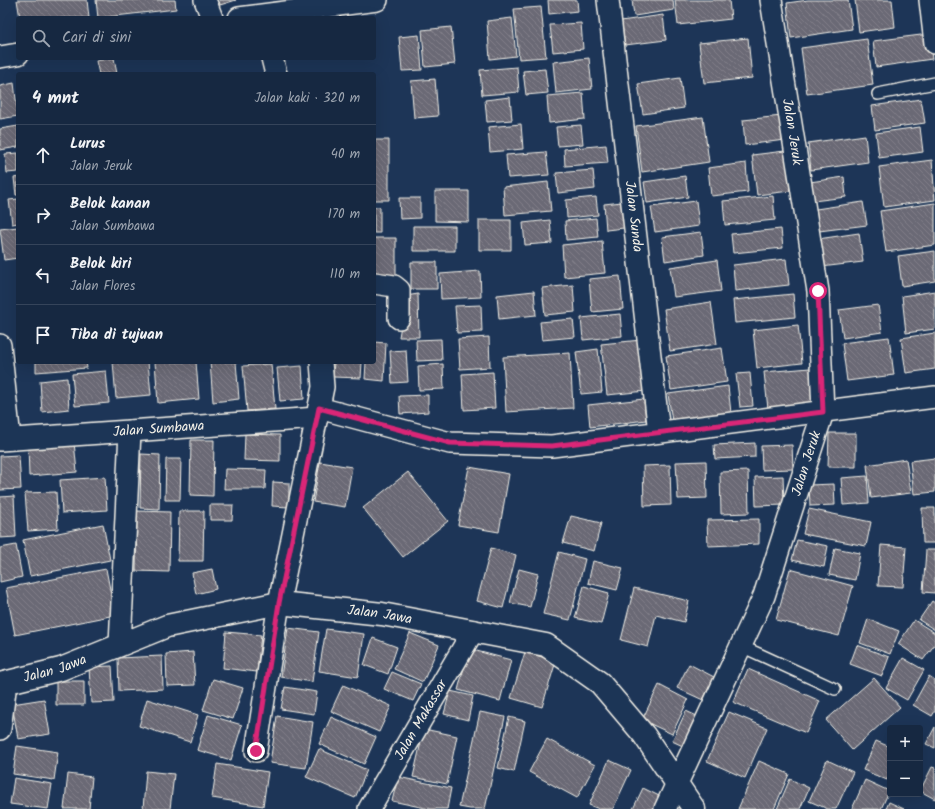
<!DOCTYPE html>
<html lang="id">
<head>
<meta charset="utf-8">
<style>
	body { margin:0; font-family:Kalam,sans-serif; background:#1f3048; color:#f1f3f6 }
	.controls { position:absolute; right:12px; bottom:12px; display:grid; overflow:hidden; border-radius:4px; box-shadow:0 4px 16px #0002 }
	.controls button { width:36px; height:36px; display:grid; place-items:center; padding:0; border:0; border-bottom:1px solid #35445a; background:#162841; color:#f1f3f6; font:20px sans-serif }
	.stop { position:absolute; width:12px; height:12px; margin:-9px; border:3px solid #db2777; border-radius:50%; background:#fff }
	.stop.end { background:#db2777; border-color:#fff; box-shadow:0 1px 4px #0008 }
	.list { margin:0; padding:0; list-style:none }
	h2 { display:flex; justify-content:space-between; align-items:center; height:52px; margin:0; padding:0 16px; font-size:17px }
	h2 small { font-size:13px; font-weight:400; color:#9ea6b1 }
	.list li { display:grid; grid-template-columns:26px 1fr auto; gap:12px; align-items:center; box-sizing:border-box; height:60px; padding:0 16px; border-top:1px solid #35445a }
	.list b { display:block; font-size:15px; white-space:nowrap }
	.list p { margin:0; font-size:13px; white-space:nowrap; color:#9ea6b1 }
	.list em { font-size:13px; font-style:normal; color:#9ea6b1 }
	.icon { flex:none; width:22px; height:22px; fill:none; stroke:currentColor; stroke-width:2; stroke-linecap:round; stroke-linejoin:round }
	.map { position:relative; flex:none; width:935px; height:809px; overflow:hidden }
	.search { position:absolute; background:#162841; box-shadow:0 4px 16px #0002; left:16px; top:16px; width:360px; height:44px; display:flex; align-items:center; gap:10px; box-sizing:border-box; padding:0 14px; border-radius:4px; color:#9ea6b1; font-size:15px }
	.panel { position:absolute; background:#162841; box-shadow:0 4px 16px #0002; left:16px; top:72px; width:360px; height:292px; border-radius:4px }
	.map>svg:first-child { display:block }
</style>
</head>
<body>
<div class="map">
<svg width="935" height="809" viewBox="0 0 935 809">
	<defs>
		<pattern id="building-back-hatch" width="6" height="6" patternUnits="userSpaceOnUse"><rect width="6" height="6" fill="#6b6975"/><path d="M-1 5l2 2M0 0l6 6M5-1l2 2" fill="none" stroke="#817f89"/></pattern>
	</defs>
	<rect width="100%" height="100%" fill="#1d3557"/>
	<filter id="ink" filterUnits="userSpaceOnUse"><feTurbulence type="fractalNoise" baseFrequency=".025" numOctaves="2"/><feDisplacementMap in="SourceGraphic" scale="8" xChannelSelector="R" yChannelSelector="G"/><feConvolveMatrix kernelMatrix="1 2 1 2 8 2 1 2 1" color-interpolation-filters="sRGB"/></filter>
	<g filter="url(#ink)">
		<!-- building -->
		<path fill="url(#building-back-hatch)" stroke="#f4f1e8" d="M17 0H87L89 18H20Z
			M96 0H175L176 9 98 18Z
			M219 0H236L220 5Z
			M548 0H577L578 11 549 14Z
			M632 0H673L674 10 634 16Z
			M675 0H729L731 19 678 25Z
			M808 0H848L852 29 791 38 787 3Z
			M855 0H892L895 27 859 32Z
			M541 7 546 57 519 59 514 9Z
			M663 15 666 40 625 45 621 21Z
			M512 18 516 56 490 59 487 21Z
			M581 23 583 49 553 52 550 25Z
			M451 27 455 64 425 67 422 30Z
			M929 34 932 59 876 67 873 41Z
			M419 35 422 70 402 71 399 37Z
			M748 38 752 78 704 83 699 43Z
			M867 39 873 85 807 94 801 48Z
			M114 58 117 74H99L96 61Z
			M589 58 592 89 556 93 553 62Z
			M517 67 519 92 482 95 480 70Z
			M545 69 548 93 526 95 523 71Z
			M680 78 684 108 643 114 638 84Z
			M435 79 438 116 414 118 411 81Z
			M14 83 18 116 0 119V86Z
			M583 93 585 119 549 123 547 96Z
			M510 97 512 120 487 122 485 100Z
			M921 99 925 123 875 130 872 106Z
			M782 116 785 140 745 145 743 120Z
			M703 117 709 162 642 172 636 126Z
			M521 124 523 149 490 152 488 127Z
			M581 125 583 144 558 146 556 127Z
			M18 126V147L0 150V129Z
			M920 127 923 152 879 158 876 133Z
			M865 135 868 162 811 170 808 143Z
			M374 140H389V200H374Z
			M606 145 608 163 565 166 564 149Z
			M785 151 790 191 757 195 752 155Z
			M546 152 549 175 508 178 506 155Z
			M18 153V172L7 173 5 154Z
			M932 160 935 200 884 207 879 167Z
			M746 163 748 192 711 196 708 168Z
			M593 170 595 189 558 193 556 173Z
			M685 176 688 197 647 203 644 182Z
			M18 177V195H16L14 178Z
			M844 177 846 197 813 201 810 182Z
			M548 182 551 211 505 215 503 187Z
			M435 191H469V222L435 221Z
			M773 196 775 220 725 225 723 201Z
			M596 197 598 215 567 218 566 200Z
			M399 198H420V218L400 219Z
			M18 199V223L12 224 9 200Z
			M696 201 699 226 655 232 651 207Z
			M622 202 624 228 606 230 604 204Z
			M863 202 867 225 819 231 816 209Z
			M935 203V245L886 252 880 211Z
			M374 207H380V233H374Z
			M596 218 598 237 566 240 565 221Z
			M479 220H511V250H479Z
			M550 220 552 243 525 245 523 223Z
			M413 226H455V251H413Z
			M18 227V258L4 260 0 229Z
			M781 229 783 248 733 253 731 234Z
			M701 232 704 255 665 261 662 237Z
			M859 233 863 262 821 267 818 239Z
			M374 238H396V280L374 276Z
			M602 241 605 273 564 277 562 245Z
			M935 251V281L902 286 898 256Z
			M786 259 789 285 735 291 733 265Z
			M717 260 721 291 674 297 670 267Z
			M411 262H437V289H411Z
			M480 271 481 297 441 299 440 274Z
			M620 276 623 309 592 312 589 279Z
			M573 285 575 312 545 315 542 288Z
			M534 291 536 315 499 319 497 295Z
			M935 291V329L906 333 902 296Z
			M418 294 419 337H399L406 296Z
			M793 294 795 317 735 323 733 300Z
			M711 302 717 344 670 351 664 309Z
			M481 305 482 332 457 333 455 306Z
			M878 305 882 332 843 338 839 310Z
			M620 314 622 336 583 340 581 318Z
			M573 319 575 337 542 340 540 322Z
			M798 325 802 363 757 368 753 330Z
			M935 333V369L906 373 901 338Z
			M489 337 490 367 460 369 458 339Z
			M889 337 894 375 847 381 842 343Z
			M441 339 442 360 417 361 416 340Z
			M641 340 646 391 607 395 601 344Z
			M374 342 386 343 384 381 365 379 366 362H374Z
			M722 348 727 382 671 390 666 356Z
			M598 349 602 392 581 394 576 352Z
			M406 350 408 382 392 383 390 351Z
			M570 353 573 408 506 412 503 357Z
			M36 362H86L87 368 36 372Z
			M113 362H148L151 395 116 398Z
			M155 362H196L199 399 158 403Z
			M210 362H236L239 399 213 402Z
			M334 362H362L361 378 333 377Z
			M271 364 275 409 247 411 243 366Z
			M443 364 444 389 419 390 418 366Z
			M302 366 304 399 280 401 277 368Z
			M810 368 813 404 768 409 764 372Z
			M106 371 109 403 75 406 72 374Z
			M493 372 495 408 464 410 462 374Z
			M750 373 753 406 740 407 736 374Z
			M67 378 69 409 42 412 40 381Z
			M728 386 731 413 672 421 668 394Z
			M428 395V412L400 414 399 396Z
			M644 399 646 420 590 427 588 405Z
			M829 433H856V467H828Z
			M245 434 280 435V461L244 460Z
			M191 440H214L213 496 190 495Z
			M74 442 77 472 29 476 28 445Z
			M755 443V457L715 459 714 445Z
			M792 445 793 469 762 470 761 446Z
			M141 454 160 455 159 509 140 508Z
			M19 455 21 489 0 490V456Z
			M935 458V492L914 494 910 461Z
			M166 459H181L180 500H165Z
			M906 459 911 493 871 498 867 465Z
			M706 461 707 498 678 499 676 462Z
			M320 462 352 467 345 507 313 502Z
			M670 465 671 505 644 506 643 466Z
			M469 467 509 474 499 532 458 525Z
			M225 469 266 470 265 489H224Z
			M748 471 749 513 721 514 720 472Z
			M408 472 448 521 403 557 363 508Z
			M783 476 784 505 756 506 755 477Z
			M867 476 869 503 843 505 841 478Z
			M105 477 107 510 62 513 60 480Z
			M273 482 289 483V507L272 506Z
			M834 484 835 505 810 506 809 485Z
			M56 492 58 529 28 531 25 493Z
			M14 496 16 537 0 538V497Z
			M210 505H233L232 520H210Z
			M922 508H935V543H923Z
			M809 509 871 522 866 546 803 534Z
			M137 511 170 512 169 572 136 571Z
			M179 511H204L203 561H178Z
			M571 516 601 523 594 551 563 543Z
			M759 519V544L708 546 707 520Z
			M103 524 110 560 30 576 23 540Z
			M797 540 828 546 824 567 792 560Z
			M16 545 22 577 0 582V548Z
			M881 545 906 547 903 587 878 586Z
			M491 548 516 555 503 608 477 601Z
			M835 548 860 553 855 580 829 575Z
			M926 550H935V593L923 592Z
			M559 552 585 559 570 620 543 614Z
			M593 561 623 568 617 590 588 583Z
			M106 569 115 615 15 635 6 588Z
			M212 569 216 589 196 594 192 573Z
			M519 569 538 574 530 607 510 603Z
			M790 569 853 586 839 636 776 620Z
			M584 586 609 593 601 624 575 618Z
			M634 588 689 601 684 622 656 615 648 647 621 640Z
			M932 601 935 603V630L919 620Z
			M868 619 899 631 890 654 860 643Z
			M914 620 935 633V644L923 660 898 644Z
			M288 628 319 632 312 682 281 677Z
			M326 629 364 634 358 677 319 671Z
			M226 632 261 635 257 672 223 668Z
			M410 633 439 645 423 682 394 669Z
			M373 638 397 647 388 674 364 665Z
			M857 645 889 657 882 676 850 664Z
			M469 649 511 660 500 701 458 690Z
			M193 652 195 685 167 686 166 654Z
			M525 652 556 661 542 707 511 698Z
			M162 656 163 689 119 691 118 658Z
			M903 658 924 670 907 700 886 688Z
			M689 664 714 677 703 700 677 688Z
			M112 666 114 702 91 703 89 667Z
			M748 669 820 701 806 733 733 702Z
			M392 672 421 684 413 701 384 689Z
			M929 676 935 680V711L932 716 913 705Z
			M874 678 900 707 852 750 826 720Z
			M213 679 243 688 233 719 203 710Z
			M56 681H84V705H56Z
			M343 685 391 706 379 732 331 711Z
			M659 685 688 700 672 734 642 720Z
			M285 687 317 692 314 714 281 709Z
			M450 691 473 696 468 720 444 714Z
			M44 699 50 734 18 739 12 704Z
			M147 699 198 715 190 742 139 726Z
			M686 711 699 717 685 747 672 741Z
			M480 712 505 717 485 809H470L459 807Z
			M729 712 767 728 745 778 707 761Z
			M208 715 242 725 231 760 197 750Z
			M277 716 313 722 306 768 270 763Z
			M331 717 376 737 364 764 319 744Z
			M509 717 525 721 514 772 498 768Z
			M935 727V748L926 744Z
			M424 729 457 736 447 784 413 777Z
			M547 739 595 765 577 798 529 772Z
			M876 741 890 747V774L887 780 863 770Z
			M17 746 58 752 54 780 13 774Z
			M319 749 367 770 355 798 306 777Z
			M609 760 631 770 613 809H599L589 805Z
			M827 760 853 772 836 809H828L809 801Z
			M759 761 789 774 774 809H738Z
			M217 764 268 772 263 806 212 798Z
			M932 767 935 768V799L920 791Z
			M146 771 174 774 170 809H143Z
			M68 774 92 777 89 809H64Z
			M398 777 451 788 447 809H430L392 801Z
			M14 778 52 784 48 809 10 804Z
			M790 779 809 788 800 809H777Z
			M865 780 889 791 881 809H852Z
			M643 788 665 799 660 809H633Z
			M889 802 904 809H886Z"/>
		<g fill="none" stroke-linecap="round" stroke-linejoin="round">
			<defs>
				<path id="service" d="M878 94 935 83
					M741 646 835 689"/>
				<g id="minor">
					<path d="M205 0 212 18"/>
					<path id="s1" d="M608 0 659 432"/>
					<path d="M930 0 935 43"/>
					<path d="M239 18 377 0"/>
					<path d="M0 57 18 54"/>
					<path d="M272 58 276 74"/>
					<path d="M374 283 394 286 399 290V318"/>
					<path d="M0 345 10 439"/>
					<path d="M319 408 450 443 552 446 935 397"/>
					<path id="s2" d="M0 440 317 418"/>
					<path d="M120 645 130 431"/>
					<path d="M0 729 6 683"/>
					<path d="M256 751 279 603 323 387 321 362"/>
					<path id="s3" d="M369 809 473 631"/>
					<path id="s4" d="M665 809 764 596 823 412 818 291 771 0"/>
				</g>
				<g id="tertiary">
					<path id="s5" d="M0 684 61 669 167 626 279 603 382 614 546 645 600 683 644 735 694 809"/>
				</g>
			</defs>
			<!-- service casing -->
			<use href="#service" stroke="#f4f1e8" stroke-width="14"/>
			<!-- minor casing -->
			<use href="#minor" stroke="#f4f1e8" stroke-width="24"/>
			<!-- tertiary casing -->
			<use href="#tertiary" stroke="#f4f1e8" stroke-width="25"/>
			<!-- service -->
			<use href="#service" stroke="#1d3557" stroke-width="11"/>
			<!-- minor -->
			<use href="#minor" stroke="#1d3557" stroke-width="21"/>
			<!-- tertiary -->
			<use href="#tertiary" stroke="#1d3557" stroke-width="22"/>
		</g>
	</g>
	<g fill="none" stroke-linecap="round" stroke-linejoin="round" filter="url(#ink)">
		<!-- route -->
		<path stroke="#db2777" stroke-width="5" d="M256 751 279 603 319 408 450 443 552 446 823 412 818 291"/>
	</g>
	<g text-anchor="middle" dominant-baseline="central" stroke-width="3" stroke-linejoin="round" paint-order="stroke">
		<!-- street labels -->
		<g font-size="14" fill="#f4f1e8" stroke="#1d3557">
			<text transform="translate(792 132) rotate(81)">Jalan Jeruk</text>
			<text stroke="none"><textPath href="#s1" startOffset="218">Jalan Sunda</textPath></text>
			<text stroke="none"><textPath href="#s2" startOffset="159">Jalan Sumbawa</textPath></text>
			<text stroke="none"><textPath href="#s4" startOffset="374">Jalan Jeruk</textPath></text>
			<text stroke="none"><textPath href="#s5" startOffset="393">Jalan Jawa</textPath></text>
			<text stroke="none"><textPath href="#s5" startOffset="57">Jalan Jawa</textPath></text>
			<text stroke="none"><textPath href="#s3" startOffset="103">Jalan Makassar</textPath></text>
		</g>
	</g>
</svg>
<div class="controls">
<button>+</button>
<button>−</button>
</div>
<div class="stop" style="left:818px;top:291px"></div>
<div class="stop end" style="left:256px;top:751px"></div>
<div class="search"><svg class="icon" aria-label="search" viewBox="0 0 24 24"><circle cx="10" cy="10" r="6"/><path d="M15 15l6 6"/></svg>Cari di sini</div>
<section class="panel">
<h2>4 mnt<small>Jalan kaki · 320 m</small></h2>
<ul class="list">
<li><svg class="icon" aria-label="ahead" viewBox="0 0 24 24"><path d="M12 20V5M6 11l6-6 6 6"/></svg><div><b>Lurus</b><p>Jalan Jeruk</p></div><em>40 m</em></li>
<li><svg class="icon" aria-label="right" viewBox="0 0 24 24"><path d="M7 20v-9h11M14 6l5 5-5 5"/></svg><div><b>Belok kanan</b><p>Jalan Sumbawa</p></div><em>170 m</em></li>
<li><svg class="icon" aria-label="left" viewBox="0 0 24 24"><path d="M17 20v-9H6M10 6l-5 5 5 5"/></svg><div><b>Belok kiri</b><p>Jalan Flores</p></div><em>110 m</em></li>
<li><svg class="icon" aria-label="arrive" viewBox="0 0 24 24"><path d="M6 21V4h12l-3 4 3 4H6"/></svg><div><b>Tiba di tujuan</b></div></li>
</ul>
</section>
</div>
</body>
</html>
